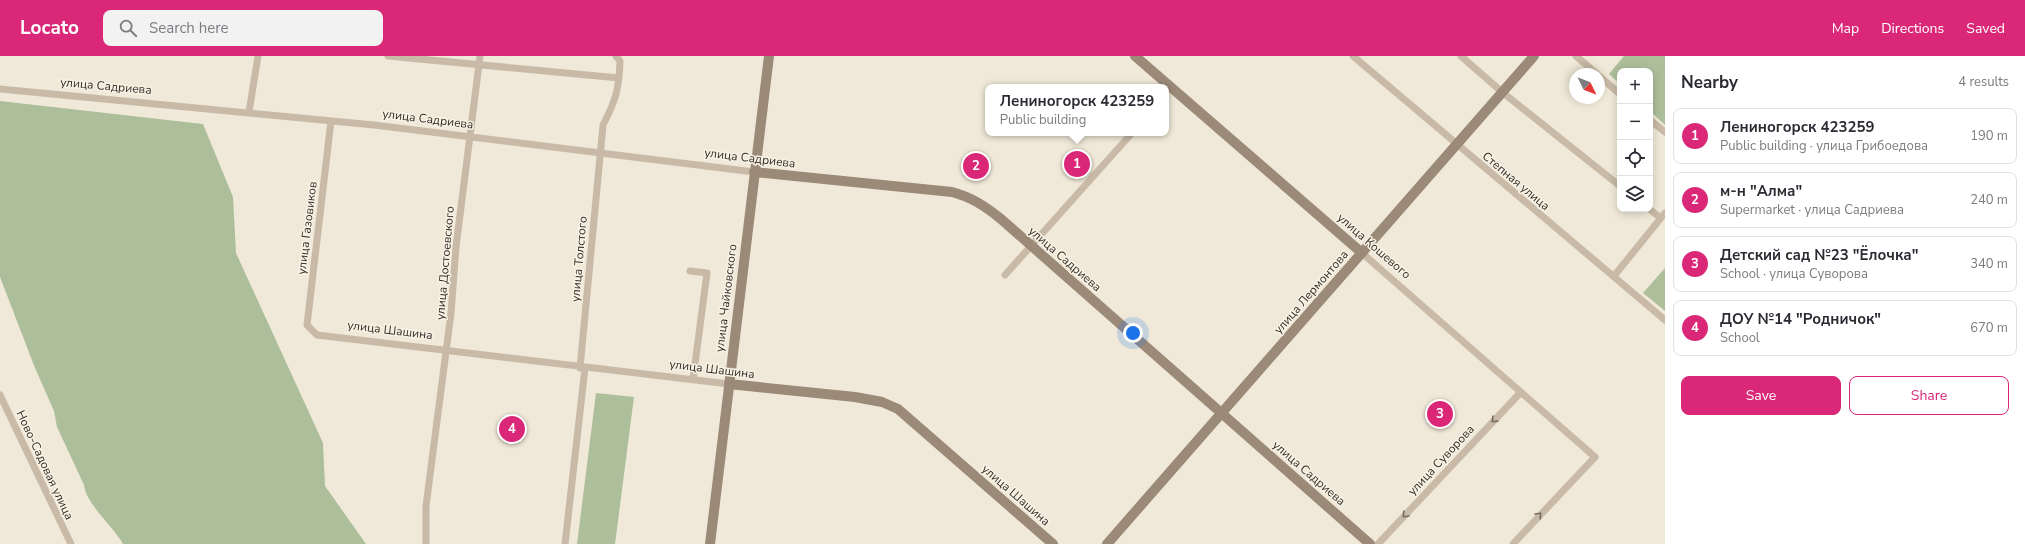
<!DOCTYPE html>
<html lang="en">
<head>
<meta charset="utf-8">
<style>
	body { margin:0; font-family:"Nunito Sans",sans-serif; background:#f2f2f3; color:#2b2b33 }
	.controls { position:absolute; right:12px; top:12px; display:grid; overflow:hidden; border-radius:8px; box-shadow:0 2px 10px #0003 }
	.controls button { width:36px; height:36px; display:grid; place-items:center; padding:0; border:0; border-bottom:1px solid #e1e1e2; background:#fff; color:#2b2b33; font:20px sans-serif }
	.compass { position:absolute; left:1569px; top:12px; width:36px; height:36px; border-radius:50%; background:#fff; box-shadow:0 2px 10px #0003; rotate:133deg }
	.you { position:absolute; left:1133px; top:277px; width:14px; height:14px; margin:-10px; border:3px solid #fff; border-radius:50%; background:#1a73e8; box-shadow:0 0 0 6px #1a73e833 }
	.badge { display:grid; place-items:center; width:26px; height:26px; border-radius:50%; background:#db2777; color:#fff; font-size:13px; font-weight:700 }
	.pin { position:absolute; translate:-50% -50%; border:2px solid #fff; box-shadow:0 1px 4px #0006 }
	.popup { position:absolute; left:985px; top:28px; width:184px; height:52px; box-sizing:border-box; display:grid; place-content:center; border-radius:8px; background:#fff; filter:drop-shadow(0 1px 3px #0005); font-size:13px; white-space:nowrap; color:#7c7c81 }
	.popup b { font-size:15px; color:#2b2b33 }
	.popup::after { content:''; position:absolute; left:50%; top:100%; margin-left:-8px; border:8px solid transparent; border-top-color:#fff }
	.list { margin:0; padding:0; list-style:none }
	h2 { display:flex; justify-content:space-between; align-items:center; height:52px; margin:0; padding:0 16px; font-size:17px }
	h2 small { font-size:13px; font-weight:400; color:#7c7c81 }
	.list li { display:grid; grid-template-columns:26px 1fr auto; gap:12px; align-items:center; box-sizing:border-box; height:56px; margin:0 8px 8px; padding:0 8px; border:1px solid #e1e1e2; border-radius:8px }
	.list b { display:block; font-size:15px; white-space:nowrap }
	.list p { margin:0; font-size:13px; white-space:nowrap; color:#7c7c81 }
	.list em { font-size:13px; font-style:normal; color:#7c7c81 }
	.actions { display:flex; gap:8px; padding:12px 16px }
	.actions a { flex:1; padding:9px 0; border:1px solid #db2777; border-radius:8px; text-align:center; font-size:14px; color:#db2777 }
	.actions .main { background:#db2777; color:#fff }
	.icon { flex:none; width:22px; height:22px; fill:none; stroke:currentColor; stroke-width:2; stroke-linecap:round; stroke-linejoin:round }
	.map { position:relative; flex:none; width:1665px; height:488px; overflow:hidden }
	header { display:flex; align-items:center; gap:24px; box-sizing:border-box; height:56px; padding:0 20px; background:#db2777; color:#fff }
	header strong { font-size:19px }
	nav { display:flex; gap:22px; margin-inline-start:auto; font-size:14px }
	.search { width:280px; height:36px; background:#f2f2f3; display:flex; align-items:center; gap:10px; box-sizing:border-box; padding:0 14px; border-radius:8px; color:#7c7c81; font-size:15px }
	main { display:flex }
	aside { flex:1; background:#fff }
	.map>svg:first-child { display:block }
</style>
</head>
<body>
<header>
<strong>Locato</strong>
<div class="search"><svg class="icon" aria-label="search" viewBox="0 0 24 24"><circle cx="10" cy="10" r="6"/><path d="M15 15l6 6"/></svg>Search here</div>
<nav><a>Map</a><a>Directions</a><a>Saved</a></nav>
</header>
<main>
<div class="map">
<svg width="1665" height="488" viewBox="0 0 1665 488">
	<rect width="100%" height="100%" fill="#f0e9d9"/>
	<!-- green -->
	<path fill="#adbf9a" d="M1624 0H1665V69L1650 55V15H1620V28L1609 18Z
		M0 45 203 68 233 141 236 197 323 387 325 430 366 488H123C113 470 86 448 84 429L57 371 54 355 35 312 0 221Z
		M1665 212V255L1643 237Z
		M596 337 634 341 615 488H577Z"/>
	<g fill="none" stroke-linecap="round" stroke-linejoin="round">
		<!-- street -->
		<path stroke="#c8baa6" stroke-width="7" d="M388 0 619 22
			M1353 0 1665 264
			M1461 0 1502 36 1620 130
			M1576 0 1597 18
			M1599 20 1620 38
			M0 33 374 69 754 116
			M249 56 258 0
			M1650 64 1665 76
			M331 65 307 269 317 279 729 328
			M1649 153 1661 162
			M1362 197 1595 401 1513 488
			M690 215 707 217 693 323
			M1005 219 1132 77
			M1614 220 1665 157
			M580 312 603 69C616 44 619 33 620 5L616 0
			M0 339 71 488
			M426 488V450L451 257 456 191 480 0
			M565 488 585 312
			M1378 488 1521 336"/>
		<!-- secondary -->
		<path stroke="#9b8a77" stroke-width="10" d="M1135 0 1362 197
			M754 116 952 136C971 141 985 150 1001 163L1370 488
			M729 328 855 341 882 346 898 353 1053 488
			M710 488 769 0
			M1107 488 1534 0"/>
	</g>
	<!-- one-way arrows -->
	<defs><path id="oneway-chevron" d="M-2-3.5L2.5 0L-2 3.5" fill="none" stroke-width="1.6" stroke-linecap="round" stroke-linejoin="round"/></defs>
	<g stroke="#776c60">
		<use href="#oneway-chevron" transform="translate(1494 364) rotate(134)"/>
		<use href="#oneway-chevron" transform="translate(1405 459) rotate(133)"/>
		<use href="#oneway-chevron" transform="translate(1539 459) rotate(-47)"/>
	</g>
	<g text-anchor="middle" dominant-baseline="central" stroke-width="3" stroke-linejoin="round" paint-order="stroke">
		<!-- street labels -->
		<g font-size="12" fill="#342d27" stroke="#f8f2e5">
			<text transform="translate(106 30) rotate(5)">улица Садриева</text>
			<text transform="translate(428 63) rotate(7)">улица Садриева</text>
			<text transform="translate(750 102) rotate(7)">улица Садриева</text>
			<text transform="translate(1516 125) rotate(40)">Степная улица</text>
			<text transform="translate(307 172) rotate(-83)">улица Газовиков</text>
			<text transform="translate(1374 190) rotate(41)">улица Кошевого</text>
			<text transform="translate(579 203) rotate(-85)">улица Толстого</text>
			<text transform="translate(1065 203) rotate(41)">улица Садриева</text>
			<text transform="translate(445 207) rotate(-85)">улица Достоевского</text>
			<text transform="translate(1311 236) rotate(-49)">улица Лермонтова</text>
			<text transform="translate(726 242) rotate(-83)">улица Чайковского</text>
			<text transform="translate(390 274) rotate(7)">улица Шашина</text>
			<text transform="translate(712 313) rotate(7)">улица Шашина</text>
			<text transform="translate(1441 404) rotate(-47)">улица Суворова</text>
			<text transform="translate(45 409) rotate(65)">Ново-Садовая улица</text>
			<text transform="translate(1309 417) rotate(41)">улица Садриева</text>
			<text transform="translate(1016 439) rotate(41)">улица Шашина</text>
		</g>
	</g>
</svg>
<div class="controls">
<button>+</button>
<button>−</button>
<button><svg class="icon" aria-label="locate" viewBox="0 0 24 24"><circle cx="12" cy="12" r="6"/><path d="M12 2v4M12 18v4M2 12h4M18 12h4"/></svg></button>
<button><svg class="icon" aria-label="layers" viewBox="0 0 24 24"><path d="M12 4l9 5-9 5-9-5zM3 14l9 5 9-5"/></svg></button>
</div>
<svg class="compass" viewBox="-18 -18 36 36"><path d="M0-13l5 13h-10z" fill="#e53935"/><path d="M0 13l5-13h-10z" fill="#7c7c81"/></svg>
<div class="you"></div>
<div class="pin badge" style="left:1077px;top:108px">1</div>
<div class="popup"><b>Лениногорск 423259</b>Public building</div>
<div class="pin badge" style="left:976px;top:110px">2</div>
<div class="pin badge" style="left:1440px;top:358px">3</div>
<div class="pin badge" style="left:512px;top:373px">4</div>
</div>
<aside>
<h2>Nearby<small>4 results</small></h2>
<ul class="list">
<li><span class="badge">1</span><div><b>Лениногорск 423259</b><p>Public building · улица Грибоедова</p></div><em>190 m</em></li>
<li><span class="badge">2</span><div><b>м-н &quot;Алма&quot;</b><p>Supermarket · улица Садриева</p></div><em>240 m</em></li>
<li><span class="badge">3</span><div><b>Детский сад №23 &quot;Ёлочка&quot;</b><p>School · улица Суворова</p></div><em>340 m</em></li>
<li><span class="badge">4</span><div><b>ДОУ №14 &quot;Родничок&quot;</b><p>School</p></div><em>670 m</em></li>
</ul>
<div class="actions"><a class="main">Save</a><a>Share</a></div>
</aside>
</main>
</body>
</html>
